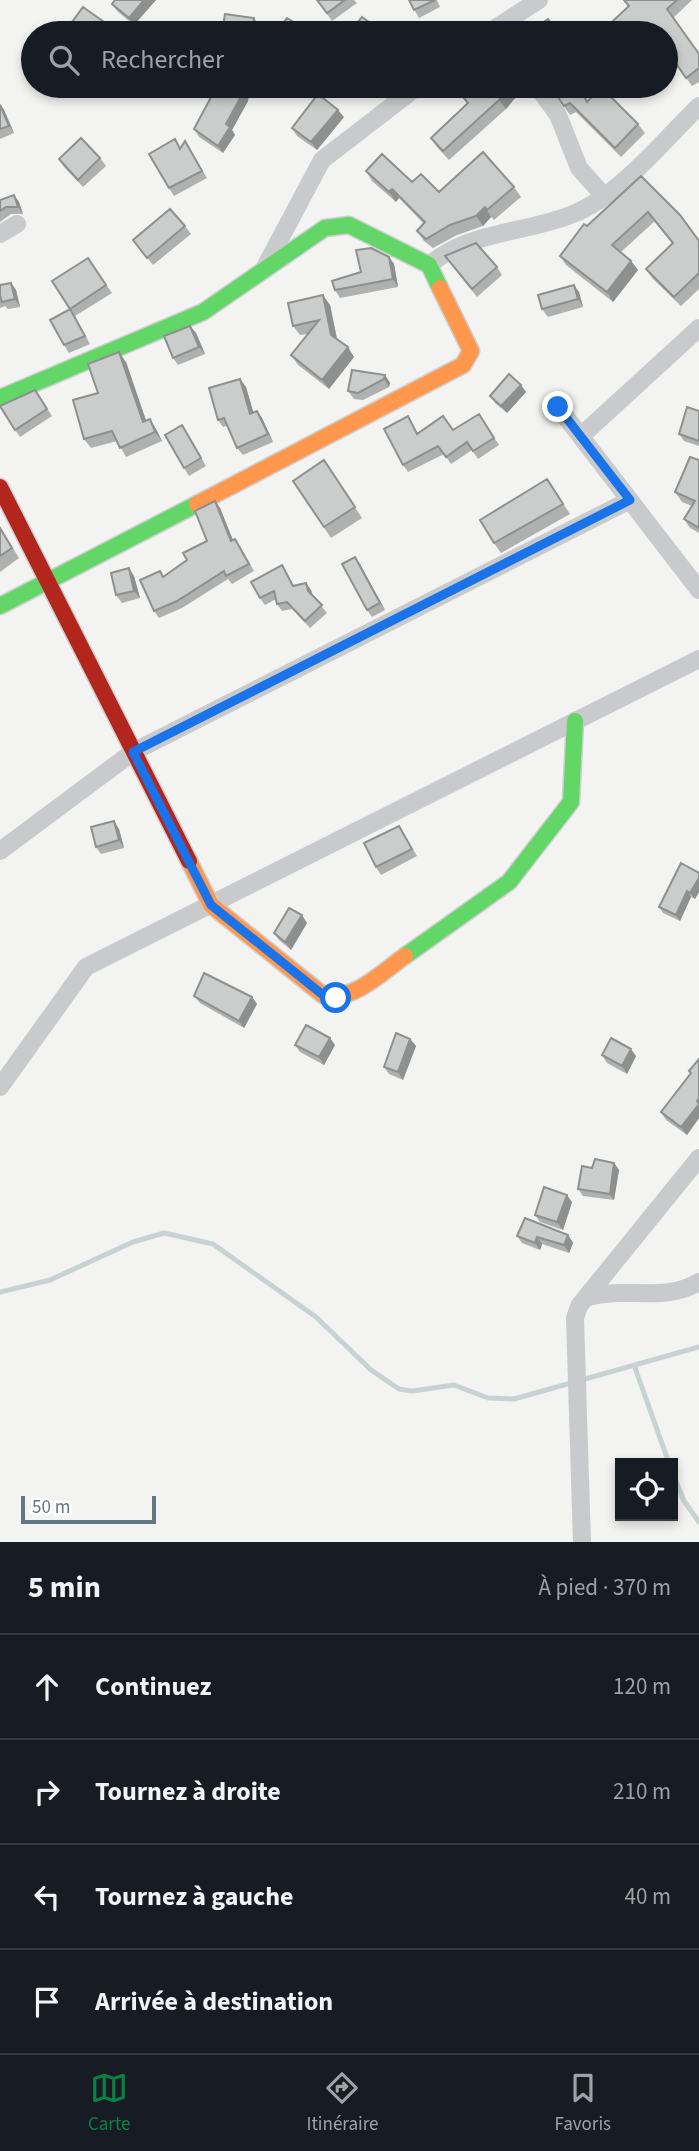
<!DOCTYPE html>
<html lang="fr">
<head>
<meta charset="utf-8">
<style>
	body { margin:0; font-family:"Source Sans 3",sans-serif; background:#20242c; color:#f1f3f6 }
	.controls { position:absolute; right:21px; bottom:21px; display:grid; overflow:hidden; border-radius:0px; box-shadow:0 4px 10px #0003 }
	.controls button { width:63px; height:63px; display:grid; place-items:center; padding:0; border:0; border-bottom:2px solid #363941; background:#171b24; color:#f1f3f6; font:35px sans-serif }
	.scale { position:absolute; left:21px; bottom:18px; width:135px; box-sizing:border-box; padding-left:7px; border:4px solid #637781; border-top:0; font-size:19px; line-height:24px; white-space:nowrap; color:#637781; -webkit-text-stroke:5px #fff; paint-order:stroke }
	.stop { position:absolute; width:21px; height:21px; margin:-16px; border:5px solid #1a73e8; border-radius:50%; background:#fff }
	.stop.end { background:#1a73e8; border-color:#fff; box-shadow:0 2px 7px #0008 }
	.list { margin:0; padding:0; list-style:none }
	h2 { display:flex; justify-content:space-between; align-items:center; height:91px; margin:0; padding:0 28px; font-size:30px }
	h2 small { font-size:23px; font-weight:400; color:#9ea1a6 }
	.list li { display:grid; grid-template-columns:46px 1fr auto; gap:21px; align-items:center; box-sizing:border-box; height:105px; padding:0 28px; border-top:2px solid #363941 }
	.list b { display:block; font-size:26px; white-space:nowrap }
	.list em { font-size:23px; font-style:normal; color:#9ea1a6 }
	.icon { flex:none; width:38px; height:38px; fill:none; stroke:currentColor; stroke-width:2; stroke-linecap:round; stroke-linejoin:round }
	.map { position:relative; flex:none; width:699px; height:1542px; overflow:hidden }
	.search { position:absolute; background:#171b24; box-shadow:0 4px 10px #0003; left:21px; right:21px; top:21px; height:77px; display:flex; align-items:center; gap:18px; box-sizing:border-box; padding:0 24px; border-radius:38px; color:#9ea1a6; font-size:26px }
	.sheet { height:511px; background:#171b24 }
	nav { display:flex; justify-content:space-around; align-items:center; box-sizing:border-box; height:98px; border-top:2px solid #363941; background:#171b24; font-size:19px; color:#9ea1a6 }
	nav a { display:grid; justify-items:center; gap:4px }
	nav .on { color:#0b8043 }
	.map>svg:first-child { display:block }
</style>
</head>
<body>
<div class="map">
<svg width="699" height="1542" viewBox="0 0 699 1542">
	<rect width="100%" height="100%" fill="#f3f3f1"/>
	<g fill="none" stroke-linecap="round" stroke-linejoin="round">
		<!-- stream -->
		<path stroke="#c8d2d3" stroke-width="5" d="M0 1292 50 1280 133 1242 164 1233 213 1244 316 1317 371 1370 399 1389 412 1391 454 1385 488 1398 514 1399 699 1347
			M634 1365 669 1463
			M673 1474 684 1501 699 1522"/>
		<defs>
			<path id="fast" d="M0 398 203 312 325 228 349 225 429 265 440 288
				M0 606 197 504
				M405 956 509 882 571 802 575 721"/>
			<path id="slow" d="M197 504 463 365 471 351 440 288
				M189 861 211 905 323 995C353 1002 381 973 405 956"/>
			<path id="jam" d="M0 487 189 861"/>
		</defs>
		<!-- fast casing -->
		<use href="#fast" stroke="#ced0d0" stroke-width="19"/>
		<!-- slow casing -->
		<use href="#slow" stroke="#ced0d0" stroke-width="19"/>
		<!-- jam casing -->
		<use href="#jam" stroke="#ced0d0" stroke-width="19"/>
		<!-- street -->
		<path stroke="#c8cacb" stroke-width="18" d="M488 33 539 0
			M537 86 558 115 579 168 604 196
			M0 234 17 224
			M429 265C471 230 524 234 573 214 619 196 664 140 699 106
			M264 269 322 160 418 86
			M558 407 699 590
			M581 436 699 328
			M0 851 133 752 630 500
			M0 1087 86 967 699 659
			M588 1297C626 1286 664 1303 699 1282
			M582 1542 575 1318 579 1306 699 1158"/>
		<!-- fast -->
		<use href="#fast" stroke="#63d668" stroke-width="16"/>
		<!-- slow -->
		<use href="#slow" stroke="#ff974d" stroke-width="16"/>
		<!-- jam -->
		<use href="#jam" stroke="#b3261e" stroke-width="16"/>
	</g>
	<!-- wall -->
	<path fill="#afb0b0" d="M156 0 134 25 117 11 112 4Z
		M317 0H354L357 3 332 21Z
		M409 0H437L440 7 419 18Z
		M623 0H692L673 18 699 54V82L692 86 653 32 651 33H600L628 6Z
		M64 86H90L72 97Z
		M217 86H250L248 101 232 130 235 135 223 153 199 137 194 129Z
		M454 86H525L506 109 449 160 437 147 431 138 467 103Z
		M550 86H580L588 101 638 124 645 133 621 157 576 112 570 115Z
		M0 104 4 110 14 133 0 139Z
		M344 117 317 150 297 136 292 128Z
		M181 148 190 149 207 178 174 196 169 188Z
		M100 158 106 166 83 187 64 167 59 159Z
		M366 171 412 182 439 192 514 187 521 197 494 220 491 217 483 226 457 235 433 248 424 241 417 231 424 224 399 198 396 202 372 181Z
		M641 176 699 241V289L681 306 653 279 646 269 673 243 655 221 621 252 631 261 638 270 613 302 566 265 560 256 587 226Z
		M14 195 19 202 23 214H11L0 222V200Z
		M185 226 191 234 153 265 133 240Z
		M445 256 497 267 502 275 477 297Z
		M389 257 394 264 398 287 340 298 335 290 361 272Z
		M88 258 112 293 75 316 90 344 69 353 64 345 70 309Z
		M11 283 16 290 20 307 8 309 5 306 0 308V297Z
		M579 292 583 307 548 317 542 309Z
		M330 305 337 339 354 357 329 389 298 365 291 355 308 334 300 335 293 326Z
		M190 326 196 333 205 354 178 365 173 358Z
		M126 362 146 421 156 429 162 441 126 457 117 441 91 448 84 439 98 393Z
		M385 375 390 383 389 387 363 400 354 399 348 391Z
		M240 379 246 387 253 413 257 411 262 418 273 442 243 455 237 448 227 426 223 427 218 420Z
		M35 390 52 416 20 437 0 407Z
		M526 392 507 413 495 403 490 396Z
		M699 411V446L684 441 679 434Z
		M479 414 499 445 478 459 472 450 451 464 444 454 408 472 403 465 408 416 418 434 453 430Z
		M187 433 206 466 189 476 184 468Z
		M324 460 362 518 331 538 293 481Z
		M699 460V533L690 528 684 519 692 506 682 502 675 492Z
		M547 479 570 514 501 553 494 543Z
		M215 501 220 508 233 540 235 539 240 546 254 571 232 584 228 579 182 608 159 618 154 611 164 576 187 560 207 541Z
		M0 527 19 558 0 572Z
		M355 557 385 610 372 617 367 610Z
		M282 565 294 586 311 590 313 596 327 613 310 628 292 609 282 611 277 604 276 599 265 605 260 598Z
		M134 576 140 598 122 603 116 595Z
		M119 829 124 848 101 854 96 847Z
		M404 834 417 856 381 875 376 867Z
		M699 873V892L695 899 691 897 680 921 663 913 659 907Z
		M307 923 291 950 279 940 274 933Z
		M194 996 252 997 257 1004 244 1028 200 1003Z
		M410 1039 416 1046 403 1080 389 1074 384 1067Z
		M295 1045H335L324 1065 300 1052Z
		M602 1055 636 1056 627 1074 607 1063Z
		M699 1058V1118L687 1135 666 1120 661 1112 691 1073 689 1071Z
		M614 1163 619 1170 614 1200 583 1196 578 1189 592 1168Z
		M572 1202 563 1230 540 1222 535 1215Z
		M568 1235 573 1243 569 1253 542 1244 540 1250 522 1243 517 1236Z"/>
	<!-- shaded-wall -->
	<path fill="#8e9090" d="M144 0H156L134 25 129 18Z
		M254 18 259 25 258 33H252Z
		M104 22 109 29 106 33H96Z
		M244 86H250L248 101 232 130 235 135 223 153 218 146Z
		M511 86H525L506 109 499 100Z
		M0 104 4 110 14 133 9 126Z
		M338 110 344 117 317 150 311 142Z
		M392 189 399 198 396 202 389 192Z
		M14 195 19 202 23 214 18 207Z
		M485 207 491 217 483 226 476 216Z
		M389 257 394 264 398 287 393 279Z
		M631 261 638 270 613 302 607 292Z
		M11 283 16 290 20 307 15 299Z
		M574 285 579 292 583 307 578 299Z
		M323 295 330 305 338 344 331 335Z
		M190 326 196 333 205 354 199 347Z
		M348 347 354 357 329 389 322 380Z
		M119 352 126 362 150 432 143 422Z
		M385 375 390 383 389 387 384 379Z
		M240 379 246 387 256 421 250 414Z
		M521 385 526 392 507 413 501 406Z
		M257 411 262 418 273 442 268 434Z
		M150 419 156 429 162 441 155 432Z
		M215 501 220 508 236 548 231 541Z
		M355 557 360 564 385 610 380 603Z
		M129 568 134 576 140 598 134 591Z
		M306 583 311 590 314 599 308 591Z
		M114 821 119 829 124 848 119 840Z
		M699 878V892L695 899 690 893Z
		M687 891 691 897 680 921 676 915Z
		M302 915 307 923 291 950 285 942Z
		M252 997 257 1004 244 1028 239 1021Z
		M330 1038 335 1045 324 1065 319 1057Z
		M410 1039 416 1046 403 1080 398 1072Z
		M631 1049 636 1056 627 1074 622 1066Z
		M699 1098V1118L687 1135 681 1127Z
		M614 1163 619 1170 614 1200 610 1194Z
		M567 1195 572 1202 563 1230 557 1222Z
		M568 1235 573 1243 569 1253 564 1245Z
		M537 1237 542 1244 540 1250 535 1243Z"/>
	<!-- building -->
	<path fill="#cbcdcd" stroke="#8e9090" stroke-width="2" d="M115 0H144L129 18 112 4Z
		M317 0H345L327 13Z
		M409 0H435L414 10Z
		M624 0H677L667 9 699 54V68L686 78 666 49V33H654L647 23 635 33H600L629 6Z
		M83 7 104 22 96 33H64Z
		M225 14 254 18 252 33H222Z
		M362 17 384 33H350Z
		M287 18 305 29 302 33H276Z
		M548 19 559 33H528Z
		M64 86H73L67 90Z
		M217 86H244L243 93 226 124 230 127 218 146 194 129Z
		M454 86H511L499 100 443 151 431 138 468 103Z
		M550 86H578L587 102 601 87 638 124 615 148 570 103 564 106Z
		M318 94 338 110 311 142 292 128Z
		M0 105 9 126 0 129Z
		M81 138 100 158 78 180 59 159Z
		M175 139 180 149 185 141 202 171 169 188 149 154Z
		M483 152 514 187 487 210 485 207 476 216 450 225 426 239 417 231 425 222 392 189 389 192 366 171 382 154 412 182 421 174 439 192Z
		M641 176 680 215 699 241V273L674 297 646 269 673 243 648 212 612 245 631 261 607 292 560 256 584 224 587 226Z
		M14 195 18 207H6L0 211V200Z
		M170 209 185 226 147 258 133 240Z
		M476 243 497 267 472 289 445 256Z
		M371 248 389 257 393 279 335 290 332 281 361 272 356 250Z
		M88 258 106 285 70 309 52 281Z
		M11 283 15 299 2 302 0 296V285Z
		M574 285 578 299 542 309 538 295Z
		M323 295 331 335 348 347 322 380 291 355 319 320 293 326 288 303Z
		M70 309 85 336 64 345 50 320Z
		M190 326 199 347 173 358 164 336Z
		M119 352 143 422 150 419 155 432 120 448 112 431 84 439 73 400 98 393 88 364Z
		M352 370 385 375 384 379 358 393 348 391Z
		M509 374 521 385 501 406 490 396Z
		M240 379 250 414 257 411 268 434 237 448 224 418 218 420 209 388Z
		M35 390 47 409 15 430 0 406Z
		M687 407 699 411V441L679 434Z
		M479 414 494 438 473 451 467 442 446 457 438 446 403 465 384 429 408 416 417 434 443 416 453 430Z
		M182 425 201 458 184 468 165 435Z
		M690 457 699 460V528L684 519 695 501 675 492Z
		M324 460 355 507 324 527 293 481Z
		M547 479 563 504 494 543 480 520Z
		M215 501 231 541 235 539 249 564 226 576 224 571 177 601 154 611 140 580 160 571 163 577 187 560 183 553 207 541 195 511Z
		M0 528 12 548 0 556Z
		M355 557 380 603 367 610 342 564Z
		M282 565 293 586 306 583 308 591 322 605 305 621 287 602 277 604 274 591 260 598 251 582Z
		M129 568 134 591 116 595 111 573Z
		M114 821 119 840 96 847 91 827Z
		M399 826 412 849 376 867 364 843Z
		M681 863 699 873V878L690 893 687 891 676 915 659 907Z
		M289 908 302 915 285 942 274 933Z
		M204 973 252 997 239 1021 194 996Z
		M306 1025 330 1038 319 1057 295 1045Z
		M396 1033 410 1039 398 1072 384 1067Z
		M611 1038 631 1049 622 1066 602 1055Z
		M699 1059V1098L697 1101 699 1104 681 1127 661 1112 691 1073 689 1071Z
		M595 1159 614 1163 610 1194 578 1189 582 1166 592 1168Z
		M544 1187 567 1195 557 1222 535 1215Z
		M525 1218 568 1235 564 1245 537 1237 535 1243 517 1236Z"/>
	<g fill="none" stroke-linecap="round" stroke-linejoin="round">
		<!-- route -->
		<path stroke="#1a73e8" stroke-width="9" d="M336 998 323 995 211 905 133 752 630 500 558 407"/>
	</g>
</svg>
<div class="controls">
<button><svg class="icon" aria-label="locate" viewBox="0 0 24 24"><circle cx="12" cy="12" r="6"/><path d="M12 2v4M12 18v4M2 12h4M18 12h4"/></svg></button>
</div>
<div class="scale">50 m</div>
<div class="stop" style="left:336px;top:998px"></div>
<div class="stop end" style="left:558px;top:407px"></div>
<div class="search"><svg class="icon" aria-label="search" viewBox="0 0 24 24"><circle cx="10" cy="10" r="6"/><path d="M15 15l6 6"/></svg>Rechercher</div>
</div>
<section class="sheet">
<h2>5 min<small>À pied · 370 m</small></h2>
<ul class="list">
<li><svg class="icon" aria-label="ahead" viewBox="0 0 24 24"><path d="M12 20V5M6 11l6-6 6 6"/></svg><div><b>Continuez</b></div><em>120 m</em></li>
<li><svg class="icon" aria-label="right" viewBox="0 0 24 24"><path d="M7 20v-9h11M14 6l5 5-5 5"/></svg><div><b>Tournez à droite</b></div><em>210 m</em></li>
<li><svg class="icon" aria-label="left" viewBox="0 0 24 24"><path d="M17 20v-9H6M10 6l-5 5 5 5"/></svg><div><b>Tournez à gauche</b></div><em>40 m</em></li>
<li><svg class="icon" aria-label="arrive" viewBox="0 0 24 24"><path d="M6 21V4h12l-3 4 3 4H6"/></svg><div><b>Arrivée à destination</b></div></li>
</ul>
</section>
<nav>
<a class="on"><svg class="icon" aria-label="map" viewBox="0 0 24 24"><path d="M3 6l6-2 6 2 6-2v14l-6 2-6-2-6 2zM9 4v14M15 6v14"/></svg>Carte</a>
<a><svg class="icon" aria-label="directions" viewBox="0 0 24 24"><path d="M12 3l9 9-9 9-9-9zM9 14v-3h6M13 9l2 2-2 2"/></svg>Itinéraire</a>
<a><svg class="icon" aria-label="saved" viewBox="0 0 24 24"><path d="M7 4h10v16l-5-4-5 4z"/></svg>Favoris</a>
</nav>
</body>
</html>
